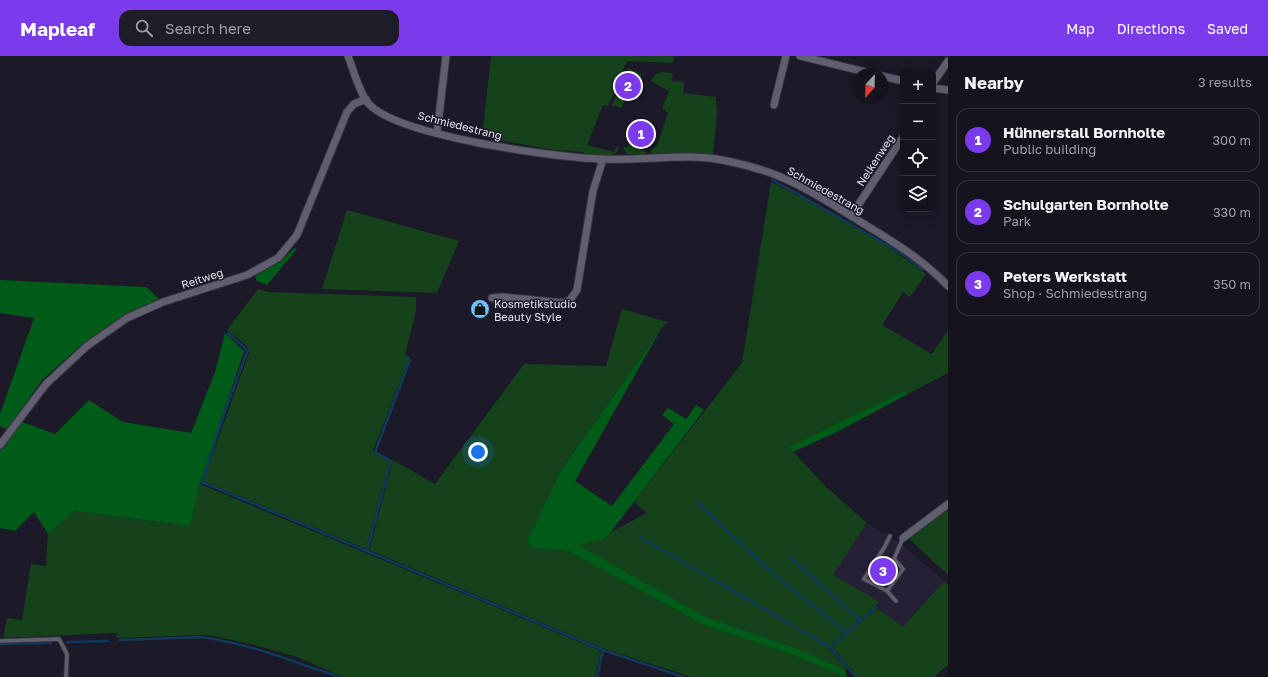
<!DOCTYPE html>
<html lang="en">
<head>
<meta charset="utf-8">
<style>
	body { margin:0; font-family:"Golos Text",sans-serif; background:#1e1c27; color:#f1f3f6 }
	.controls { position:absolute; right:12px; top:12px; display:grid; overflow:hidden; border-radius:8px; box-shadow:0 4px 16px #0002 }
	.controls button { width:36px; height:36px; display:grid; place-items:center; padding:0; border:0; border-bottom:1px solid #34323c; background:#15131e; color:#f1f3f6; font:20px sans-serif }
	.compass { position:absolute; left:852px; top:12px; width:36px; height:36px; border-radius:50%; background:#15131e; box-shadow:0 4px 16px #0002; rotate:202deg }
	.you { position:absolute; left:478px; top:396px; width:14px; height:14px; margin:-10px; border:3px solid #fff; border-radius:50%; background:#1a73e8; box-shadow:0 0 0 6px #1a73e833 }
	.badge { display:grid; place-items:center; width:26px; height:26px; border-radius:50%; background:#7c3aed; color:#fff; font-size:13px; font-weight:700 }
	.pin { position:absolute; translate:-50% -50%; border:2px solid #fff; box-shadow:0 1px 4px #0006 }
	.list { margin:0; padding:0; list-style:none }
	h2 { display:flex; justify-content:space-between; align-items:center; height:52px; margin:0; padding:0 16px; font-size:17px }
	h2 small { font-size:13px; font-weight:400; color:#9d9ea4 }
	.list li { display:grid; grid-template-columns:26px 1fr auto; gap:12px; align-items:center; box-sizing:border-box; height:64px; margin:0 8px 8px; padding:0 8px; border:1px solid #34323c; border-radius:12px }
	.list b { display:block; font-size:15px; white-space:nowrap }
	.list p { margin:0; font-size:13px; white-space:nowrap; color:#9d9ea4 }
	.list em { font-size:13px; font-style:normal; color:#9d9ea4 }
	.icon { flex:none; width:22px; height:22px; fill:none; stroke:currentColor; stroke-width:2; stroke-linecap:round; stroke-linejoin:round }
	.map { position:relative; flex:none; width:948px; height:621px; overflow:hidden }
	header { display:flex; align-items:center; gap:24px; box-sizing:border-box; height:56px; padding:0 20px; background:#7c3aed; color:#fff }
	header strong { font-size:19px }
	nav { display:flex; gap:22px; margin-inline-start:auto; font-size:14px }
	.search { width:280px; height:36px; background:#1e1c27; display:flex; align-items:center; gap:10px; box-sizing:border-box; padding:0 14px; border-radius:12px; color:#9d9ea4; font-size:15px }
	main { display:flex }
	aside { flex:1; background:#15131e }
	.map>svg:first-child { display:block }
</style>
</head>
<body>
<header>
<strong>Mapleaf</strong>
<div class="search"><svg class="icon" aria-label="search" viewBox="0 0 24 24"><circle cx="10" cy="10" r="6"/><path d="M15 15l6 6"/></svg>Search here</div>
<nav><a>Map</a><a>Directions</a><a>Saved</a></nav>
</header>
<main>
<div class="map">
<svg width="948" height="621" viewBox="0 0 948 621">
	<rect width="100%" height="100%" fill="#1c1928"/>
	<!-- built -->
	<path fill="#252035" d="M867 467 905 491 944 525 903 572 877 552 879 546 832 519Z"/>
	<!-- green -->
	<path fill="#15411b" d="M491 0H674L673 7 627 5 608 50 603 49 587 89 614 96 617 90 619 92 617 96 611 101 583 99 584 96 555 94 482 81Z
		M628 12 642 18 630 44 626 43 621 52 612 49Z
		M661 16 673 17 672 25 684 26 683 37 716 41 717 57 713 100 651 99V94L657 90 668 57 662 52 669 35 651 25 655 19Z
		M629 88 647 96 645 99 627 98 624 93V90L627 92Z
		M771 126C824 152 879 181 926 218L910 241 903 236 882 269 932 298 948 274V317L908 338 905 334 789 391 825 430 867 467 833 519 880 546 828 591 847 613 845 614 796 592 706 561 577 489 604 483 611 476 647 457 634 446 742 307Z
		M347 154 459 185 437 237 322 233Z
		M258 233 269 236 416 241V255L405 299 410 301 373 395 390 405 366 493 203 425 249 297 247 290 227 274Z
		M622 253 668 266 661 273 562 413 536 492 568 495 703 569 793 599 841 619V621H691L602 592 369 494 393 404 435 428 524 308 606 310Z
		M200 428 601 595 595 621H343L297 601 254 589 214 580 202 579 117 582 116 577 3 582 7 562 22 564 31 508 46 510 48 478 73 455 190 470Z
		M948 451V519L907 481Z
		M944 525 948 529V609L934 621H857L832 591 877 552 903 571Z"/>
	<!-- forest -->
	<path fill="#005a18" d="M294 192 297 193 267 229 257 225 255 220 280 206Z
		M0 224 146 231 159 243 124 259 85 286 42 324 7 374 0 370V358L34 262 0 257Z
		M661 273 575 425 612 450 674 368 662 359 668 352 686 363 696 349 704 354 611 476 604 483 578 489 706 561 796 592 845 614 847 621H841V619L793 599 703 569 568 495 536 492 526 487 562 413Z
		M225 277 244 295 200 428 190 470 74 455 48 478 34 456 15 475 0 472V395L22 366 55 378 89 344 123 366 191 377 215 316Z
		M905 334 908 338 841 374 793 396 789 391Z"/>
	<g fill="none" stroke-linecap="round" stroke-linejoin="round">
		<!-- stream -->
		<path stroke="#0f3a5c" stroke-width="2.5" d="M772 124 796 137 901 197 922 213
			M228 277 245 292 247 296 224 358 202 426 603 594
			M697 446 770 515 847 577
			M640 481 830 591 856 621
			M367 495 391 405 375 396 410 304
			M790 501 861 565
			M120 584 202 581C240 587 276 598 312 612 321 615 330 616 338 621
			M67 586 108 585
			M0 588 51 587
			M830 591 876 551
			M597 621 603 594 683 621"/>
		<defs>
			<path id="lane" d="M890 480 884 492 864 523 887 535 896 545
				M887 535 903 513 894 503 903 482
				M0 585 59 583 67 598 66 621"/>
			<path id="street" d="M348 0C353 13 359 36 368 47 396 80 558 102 603 103 639 105 688 97 722 104 737 107 753 111 768 116 802 128 833 149 864 168 894 186 923 204 948 230
				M800 0 874 18
				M882 20 903 25
				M933 27 948 5
				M933 32 948 34
				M774 49 786 0
				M437 77 446 0
				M851 160 903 81
				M492 242 503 241 563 247 570 244 577 234 593 135 603 103
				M0 389 46 328 87 290 127 262 163 246 247 219 278 202 297 179 347 56 354 48 366 43
				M903 482 948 448"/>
		</defs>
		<!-- lane casing -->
		<use href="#lane" stroke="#373540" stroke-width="5.5"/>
		<!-- street casing -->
		<use href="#street" stroke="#373540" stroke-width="9"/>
		<!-- lane -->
		<use href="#lane" stroke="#615e70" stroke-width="3.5"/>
		<!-- street -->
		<use href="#street" stroke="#615e70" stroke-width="7"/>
	</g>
	<!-- icons -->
	<defs>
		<symbol id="shop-disc" viewBox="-11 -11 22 22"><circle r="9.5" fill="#72c1f5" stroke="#1c1928"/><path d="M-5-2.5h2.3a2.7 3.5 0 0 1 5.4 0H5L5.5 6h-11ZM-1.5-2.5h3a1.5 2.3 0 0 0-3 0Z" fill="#111"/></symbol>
	</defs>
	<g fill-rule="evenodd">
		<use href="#shop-disc" x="469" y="242" width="22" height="22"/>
	</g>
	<g text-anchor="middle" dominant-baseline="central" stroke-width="3" stroke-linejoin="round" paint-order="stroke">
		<!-- street labels -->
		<g font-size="11" fill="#e3e1eb" stroke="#1c1928">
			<text transform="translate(460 69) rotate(14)">Schmiedestrang</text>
			<text transform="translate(875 104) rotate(-57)">Nelkenweg</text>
			<text transform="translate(826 134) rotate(29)">Schmiedestrang</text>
			<text transform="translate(202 222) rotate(-18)">Reitweg</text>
		</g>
		<!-- poi labels -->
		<g font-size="11" fill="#e3e1eb" stroke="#1c1928" text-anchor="start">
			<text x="494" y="247">Kosmetikstudio<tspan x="494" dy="13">Beauty Style</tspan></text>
		</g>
	</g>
</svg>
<div class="controls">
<button>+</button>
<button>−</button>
<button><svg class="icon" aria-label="locate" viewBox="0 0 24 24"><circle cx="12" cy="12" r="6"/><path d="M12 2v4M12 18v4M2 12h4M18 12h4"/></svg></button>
<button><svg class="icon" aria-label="layers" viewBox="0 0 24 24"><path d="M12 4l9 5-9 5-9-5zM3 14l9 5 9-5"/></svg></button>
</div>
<svg class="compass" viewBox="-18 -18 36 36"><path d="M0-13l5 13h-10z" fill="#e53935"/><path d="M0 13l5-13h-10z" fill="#9d9ea4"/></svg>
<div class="you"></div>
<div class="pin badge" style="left:641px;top:78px">1</div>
<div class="pin badge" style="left:628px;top:30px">2</div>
<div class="pin badge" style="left:883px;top:515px">3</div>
</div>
<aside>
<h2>Nearby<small>3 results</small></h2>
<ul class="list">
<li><span class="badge">1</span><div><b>Hühnerstall Bornholte</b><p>Public building</p></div><em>300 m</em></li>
<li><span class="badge">2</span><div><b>Schulgarten Bornholte</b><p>Park</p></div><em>330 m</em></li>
<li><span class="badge">3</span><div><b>Peters Werkstatt</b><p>Shop · Schmiedestrang</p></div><em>350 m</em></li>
</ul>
</aside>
</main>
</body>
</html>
